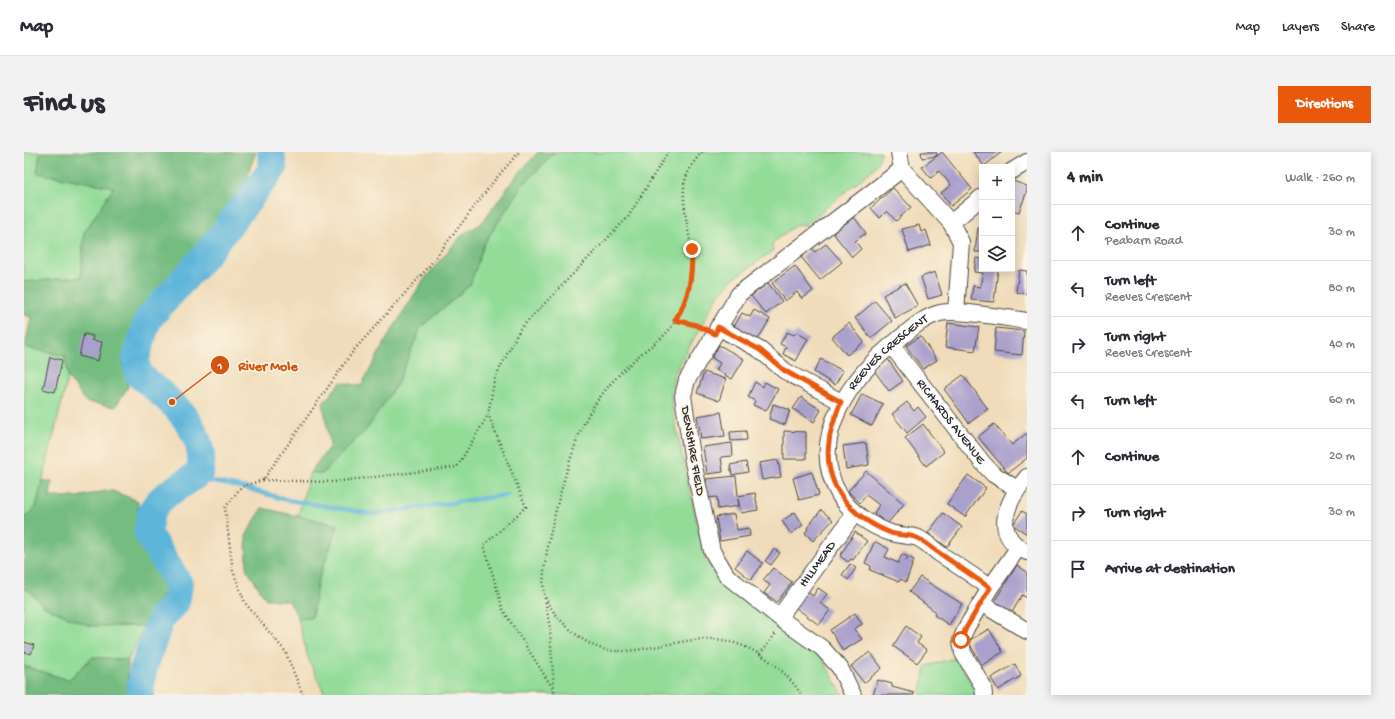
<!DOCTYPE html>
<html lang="en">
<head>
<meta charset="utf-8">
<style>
	body { margin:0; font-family:"Gochi Hand",sans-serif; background:#f2f2f3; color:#2b2b33 }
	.controls { position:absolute; right:12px; top:12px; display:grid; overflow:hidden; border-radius:0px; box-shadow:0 2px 10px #0003 }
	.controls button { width:36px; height:36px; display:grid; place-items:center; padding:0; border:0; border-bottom:1px solid #e1e1e2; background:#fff; color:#2b2b33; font:20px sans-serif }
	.stop { position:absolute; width:12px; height:12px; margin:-9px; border:3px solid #ea580c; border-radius:50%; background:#fff }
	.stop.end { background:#ea580c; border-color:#fff; box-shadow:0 1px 4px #0008 }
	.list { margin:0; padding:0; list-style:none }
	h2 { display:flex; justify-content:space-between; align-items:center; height:52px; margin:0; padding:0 16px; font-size:17px }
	h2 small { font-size:13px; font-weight:400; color:#7c7c81 }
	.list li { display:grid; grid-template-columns:26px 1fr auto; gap:12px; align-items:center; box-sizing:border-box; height:56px; padding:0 16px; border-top:1px solid #e1e1e2 }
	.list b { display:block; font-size:15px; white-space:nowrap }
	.list p { margin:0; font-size:13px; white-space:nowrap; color:#7c7c81 }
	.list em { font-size:13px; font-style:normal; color:#7c7c81 }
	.icon { flex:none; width:22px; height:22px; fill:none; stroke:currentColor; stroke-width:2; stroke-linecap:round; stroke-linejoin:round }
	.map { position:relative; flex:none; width:1003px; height:543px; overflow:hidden; border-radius:0px }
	header { display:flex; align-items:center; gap:24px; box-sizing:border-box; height:56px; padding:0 20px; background:#fff; border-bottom:1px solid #e1e1e2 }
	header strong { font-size:19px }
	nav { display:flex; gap:22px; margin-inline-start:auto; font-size:14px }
	.intro { display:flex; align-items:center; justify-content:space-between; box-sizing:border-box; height:96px; padding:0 24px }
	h1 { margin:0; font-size:28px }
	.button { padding:10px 18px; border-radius:0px; background:#ea580c; color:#fff; font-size:14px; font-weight:700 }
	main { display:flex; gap:24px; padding:0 24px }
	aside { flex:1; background:#fff; border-radius:0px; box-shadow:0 2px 10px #0003 }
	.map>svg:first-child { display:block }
</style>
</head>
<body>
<header>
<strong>Map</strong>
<nav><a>Map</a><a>Layers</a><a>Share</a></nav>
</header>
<div class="intro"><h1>Find us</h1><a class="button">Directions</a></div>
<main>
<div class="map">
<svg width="1003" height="543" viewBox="0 0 1003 543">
	<rect width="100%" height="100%" fill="#fcf5e5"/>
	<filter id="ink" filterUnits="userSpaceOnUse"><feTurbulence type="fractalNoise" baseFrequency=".025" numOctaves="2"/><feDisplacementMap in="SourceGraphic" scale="8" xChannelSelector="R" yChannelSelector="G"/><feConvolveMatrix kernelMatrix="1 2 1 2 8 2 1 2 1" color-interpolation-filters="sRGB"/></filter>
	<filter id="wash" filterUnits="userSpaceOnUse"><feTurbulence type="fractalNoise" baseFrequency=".012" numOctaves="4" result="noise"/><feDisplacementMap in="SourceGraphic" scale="16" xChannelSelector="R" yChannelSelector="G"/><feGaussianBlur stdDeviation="0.9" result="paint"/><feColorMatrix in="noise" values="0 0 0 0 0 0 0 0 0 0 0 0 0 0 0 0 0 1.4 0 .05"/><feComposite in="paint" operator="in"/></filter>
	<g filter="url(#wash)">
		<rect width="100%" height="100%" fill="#f0dcba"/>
		<!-- green -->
		<path fill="#92dc98" stroke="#5e8462" d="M0 0H16L14 21 90 35 60 81 57 125 0 130Z
			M531 0H857L854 10 847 19 781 73 773 72 748 91 749 99 710 126 695 142 650 222 647 242 649 261 681 408 714 446 797 504 819 543H301L284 506 274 466 288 465 293 432 314 373 274 364 286 320 298 322 373 232 397 175 446 133 460 92 497 35Z
			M0 195 41 204 44 225 12 355 0 367Z
			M0 437 6 439 21 455 95 475 120 474 104 508 69 505 44 528 0 514Z
			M931 506 953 539 952 543H896L902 514Z"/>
		<!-- forest -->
		<path fill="#75bc80" stroke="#507456" d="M16 0H232L224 21 222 38 168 105 116 160 98 208 104 235 91 255 62 250 44 225 41 204 1 195 7 165 0 163V130L57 125 60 81 90 35 13 21Z
			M514 0H531L497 35 460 92 446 133 397 175 373 232 343 277 298 322 286 320 306 294 299 251 317 230 337 234 365 183 400 127 439 82 457 72 490 27Z
			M18 329H28L26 345H53L86 338 114 349 113 371 142 439 128 456 120 474H66L20 455 6 439 0 437V367L12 355Z
			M238 356 314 373 293 432 288 465 274 466 265 449 242 447 223 418 222 384Z
			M69 505 104 508 103 543H0V514L44 528Z"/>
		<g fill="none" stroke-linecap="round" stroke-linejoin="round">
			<!-- stream -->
			<path stroke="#5db5da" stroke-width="4.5" d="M169 326 217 335 264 348 349 362 483 343"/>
			<!-- river -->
			<path stroke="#5db5da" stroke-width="28" d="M117 543 116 538 119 518 137 466 152 450 155 432 124 382C125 376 125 367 127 361 138 339 159 335 176 320 177 315 178 309 177 304 174 268 139 243 114 222L112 206 124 167 181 104 249 16 247 0"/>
		</g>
		<g id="blocks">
			<!-- building -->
			<path fill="#aaa0cc" d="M897 0H912L913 4 918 0 948 37 927 54 917 41 927 33 915 19 907 26 898 15 913 4 898 6Z
				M949 0H978L960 14Z
				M989 29 1003 34V39L995 60 988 58Z
				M869 36 887 55 872 69 863 59 856 66 847 56Z
				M830 65 842 81 831 89 837 97 828 105 809 81Z
				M895 73 897 80 902 78 907 93 885 100 878 77Z
				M954 76 958 77V100H951Z
				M802 92 818 110 796 128 777 105 788 96 791 100Z
				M952 106 958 107V117H974L970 150 947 148 949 134 956 135 959 121 950 120Z
				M771 114 789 139 778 147 773 140 761 149 748 131Z
				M995 118 1003 119V142L992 140Z
				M911 120 918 143 904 147 897 125Z
				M744 131 758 149 742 162 727 144Z
				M881 131 894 154 871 166 859 143Z
				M851 149 868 169 847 186 831 166Z
				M730 158 746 167 733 189 709 176 718 161 726 165Z
				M825 171 840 190 823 203 808 185Z
				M924 171 955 175 951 199 921 195Z
				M972 176 1000 179 998 203 970 200Z
				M763 180 770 183 772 180 784 187 772 209 759 202 762 195 756 192Z
				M60 182 69 184 68 188 78 190 74 209 55 204Z
				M896 184 913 208 899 217 882 194Z
				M695 193 720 207 708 227 692 218 696 211 688 206Z
				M26 205 38 208 31 240 19 237Z
				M863 206 879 229 865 239 849 217Z
				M797 207 819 219 811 233 790 220Z
				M680 220 702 227 695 249 673 241Z
				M939 223 964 257 945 271 920 237Z
				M731 230 739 235 741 230 754 237 742 259 729 253 731 249 724 245Z
				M838 242 859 252 848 274 827 263Z
				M777 245 797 258 790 270 769 257Z
				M883 250 890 259 894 255 902 265 883 281 868 262Z
				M749 252 766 258 761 273 745 267Z
				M697 260 701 284 677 287 673 264Z
				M899 272 920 300 902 314 881 286Z
				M970 272 988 293 1003 281V306L984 321 954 285Z
				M722 279 723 288 707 289 706 280Z
				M760 279 782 280V307H760Z
				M708 291 709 304 697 305 699 320 683 322 679 295Z
				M842 291 845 313 822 317 819 294Z
				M754 308 757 325 738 328 735 311Z
				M722 310 724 320 708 323 706 313Z
				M842 319 880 352 863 372 850 361 855 353 842 343 836 351 824 339Z
				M788 320 795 343 775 348 769 326Z
				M944 323 962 336 941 365 923 352Z
				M712 324 714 344 731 341 734 358 717 361 714 347 715 354 694 357 693 345 684 346 682 327Z
				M797 358 809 368 789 389 781 381 784 377 783 376Z
				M998 359 1003 362V382L989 373Z
				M771 360 779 373 767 382 758 369Z
				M919 361 938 375 923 395 904 381Z
				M710 362 713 378 725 376 726 384 696 389 692 365Z
				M831 380 843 389 829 408 827 407 824 410 816 404Z
				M852 390 865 397 861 405 874 411 878 402 884 405 882 409 885 405 890 408 882 430 877 427 875 430 846 418 847 414 841 411 850 391Z
				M750 397 756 401 747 413 741 409Z
				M723 399 739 411 727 428 711 415Z
				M826 412 832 416 824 428 818 423Z
				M993 413 1003 420V446L998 443 986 464 968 453Z
				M749 416 768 430 753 450 740 441 746 433 739 428Z
				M896 425 938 452 925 473 910 463 912 460 885 440Z
				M794 436 803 442 796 451 806 458 795 473 771 455 783 439 789 444Z
				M831 461 838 472 830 477 838 487 819 499 806 478Z
				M882 474 897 485 893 491 903 498 893 511 869 494Z
				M965 477 979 500 958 513 944 489Z
				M0 490 10 493 7 502 0 500Z
				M846 500 858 516 840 531 827 514Z
				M991 512 997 524 974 538 967 526Z
				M854 528 868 532V535L890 541V543H849Z"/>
		</g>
	</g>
	<g filter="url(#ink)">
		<use href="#blocks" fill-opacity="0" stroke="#494640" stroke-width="1"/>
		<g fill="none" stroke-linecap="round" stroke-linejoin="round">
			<defs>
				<g id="minor">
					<path d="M875 0 878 17 927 71 937 90 932 160"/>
					<path d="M988 19 1003 10"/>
					<path d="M927 71 958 45"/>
					<path d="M694 175 736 198 761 219 817 250"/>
					<path id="s1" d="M867 193 958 310 969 322 993 337"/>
					<path d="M1003 325C983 349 966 383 1003 400"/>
					<path id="s2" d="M966 436C950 424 933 413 916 402 909 397 902 390 894 386 886 383 876 384 867 381 849 375 827 361 816 344 780 285 830 222 875 187 887 177 900 165 916 161 934 157 982 166 1003 169"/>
					<path d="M957 451 1003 479"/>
					<path id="s3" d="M756 464 831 361"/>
					<path d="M829 543 816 516 798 496 761 470 703 424 688 399 669 310 659 244 663 228 715 142 878 17"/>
					<path d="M960 543 959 534 939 501 937 488 942 476 966 436 994 396"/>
				</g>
			</defs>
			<!-- minor casing -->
			<use href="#minor" stroke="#494640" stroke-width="18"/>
			<!-- path -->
			<path stroke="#494640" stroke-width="2.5" stroke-dasharray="1 3" stroke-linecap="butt" d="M678 0C670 9 661 22 660 35 658 66 672 96 667 127 665 144 657 159 648 174 640 186 629 192 618 201 595 221 574 243 560 271 547 296 511 421 521 445 530 466 557 491 579 497 597 502 617 497 635 494 652 491 673 486 690 487 727 490 758 514 778 543
				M651 168 678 175
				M239 328 309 330 433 315 464 263
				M521 446 526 477 530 537
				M736 502 752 481
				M279 543 261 499 221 451 209 419 201 356 217 335 239 328 330 198 402 118 470 29 495 0
				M530 543V538L479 458 460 393 502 355 464 262 471 226 496 177 604 65 644 0"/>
			<!-- minor -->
			<use href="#minor" stroke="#fff" stroke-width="16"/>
		</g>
	</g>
	<g fill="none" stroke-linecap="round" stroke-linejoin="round" filter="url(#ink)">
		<!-- route -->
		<path stroke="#ea580c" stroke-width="5" d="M668 97C668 123 666 146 651 168L672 173 691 182 694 175 736 198 761 219 817 250C812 263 806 276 805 290 799 334 828 366 867 381 875 384 885 382 893 386 900 389 907 395 914 400 931 412 949 424 966 436L942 476 937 488"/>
	</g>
	<g text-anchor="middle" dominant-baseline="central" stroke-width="3.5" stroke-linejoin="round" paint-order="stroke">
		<!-- street labels -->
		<g font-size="13" fill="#2b2b2b" stroke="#fcf5e5">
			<text stroke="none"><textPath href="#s2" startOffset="346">REEVES CRESCENT</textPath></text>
			<text stroke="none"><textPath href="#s1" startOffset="97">RICHARDS AVENUE</textPath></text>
			<text transform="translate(668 299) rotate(80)">DENSHIRE FIELD</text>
			<text stroke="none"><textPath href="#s3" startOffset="64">HILLMEAD</textPath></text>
		</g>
	</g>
	<!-- callouts -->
	<path fill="none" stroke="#d5540f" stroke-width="1.5" d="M148 250L196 213"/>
	<g fill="#d5540f" stroke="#fcf5e5" stroke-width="1.5">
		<circle cx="148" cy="250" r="4"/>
		<circle cx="196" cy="213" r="10"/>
	</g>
	<g font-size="12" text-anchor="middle" font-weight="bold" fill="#fff">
		<text x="196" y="217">1</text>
	</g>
	<g font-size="14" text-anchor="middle" font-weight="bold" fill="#d5540f" stroke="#fcf5e5" stroke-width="3.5" stroke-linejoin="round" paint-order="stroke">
		<text x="244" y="218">River Mole</text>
	</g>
</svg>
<div class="controls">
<button>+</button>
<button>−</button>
<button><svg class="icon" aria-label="layers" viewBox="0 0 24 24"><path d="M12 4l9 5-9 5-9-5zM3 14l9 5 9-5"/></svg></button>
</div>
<div class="stop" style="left:937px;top:488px"></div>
<div class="stop end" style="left:668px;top:97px"></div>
</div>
<aside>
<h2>4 min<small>Walk · 260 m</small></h2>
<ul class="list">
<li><svg class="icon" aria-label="ahead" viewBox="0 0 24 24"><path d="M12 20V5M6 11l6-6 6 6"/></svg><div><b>Continue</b><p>Peabarn Road</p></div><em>30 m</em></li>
<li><svg class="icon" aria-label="left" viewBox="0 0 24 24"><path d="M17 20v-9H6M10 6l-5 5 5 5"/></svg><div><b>Turn left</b><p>Reeves Crescent</p></div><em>80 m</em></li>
<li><svg class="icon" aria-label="right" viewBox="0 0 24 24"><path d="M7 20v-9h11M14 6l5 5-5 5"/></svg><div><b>Turn right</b><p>Reeves Crescent</p></div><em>40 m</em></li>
<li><svg class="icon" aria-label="left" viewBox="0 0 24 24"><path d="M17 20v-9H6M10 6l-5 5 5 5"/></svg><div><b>Turn left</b></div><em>60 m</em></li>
<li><svg class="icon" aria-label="ahead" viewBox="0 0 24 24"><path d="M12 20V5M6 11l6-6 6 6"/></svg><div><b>Continue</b></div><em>20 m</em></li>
<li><svg class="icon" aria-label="right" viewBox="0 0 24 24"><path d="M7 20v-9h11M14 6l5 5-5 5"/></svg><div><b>Turn right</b></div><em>30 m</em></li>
<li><svg class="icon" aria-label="arrive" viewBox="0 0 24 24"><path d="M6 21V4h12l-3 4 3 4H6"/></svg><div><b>Arrive at destination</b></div></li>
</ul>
</aside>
</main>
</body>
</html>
